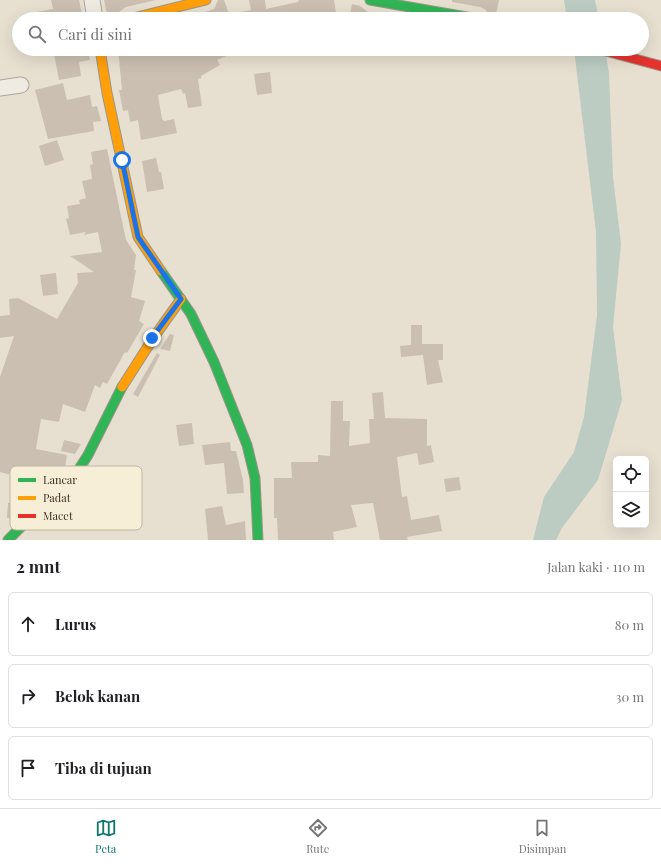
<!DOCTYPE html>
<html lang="id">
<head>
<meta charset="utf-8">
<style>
	body { margin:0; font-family:"Playfair Display",serif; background:#f2f2f2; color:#202124 }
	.controls { position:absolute; right:12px; bottom:12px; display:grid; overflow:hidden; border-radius:6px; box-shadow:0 4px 16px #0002 }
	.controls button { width:36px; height:36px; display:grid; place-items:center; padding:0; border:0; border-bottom:1px solid #e0e0e0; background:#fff; color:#202124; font:20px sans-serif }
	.stop { position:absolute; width:12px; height:12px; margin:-9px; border:3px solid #1a73e8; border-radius:50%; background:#fff }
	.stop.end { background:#1a73e8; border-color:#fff; box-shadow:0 1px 4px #0008 }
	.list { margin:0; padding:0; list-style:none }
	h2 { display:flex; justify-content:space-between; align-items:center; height:52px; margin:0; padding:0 16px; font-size:17px }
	h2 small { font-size:13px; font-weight:400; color:#757577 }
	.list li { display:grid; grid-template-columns:26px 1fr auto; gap:12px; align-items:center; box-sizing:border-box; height:64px; margin:0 8px 8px; padding:0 8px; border:1px solid #e0e0e0; border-radius:6px }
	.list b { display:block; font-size:15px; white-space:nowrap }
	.list em { font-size:13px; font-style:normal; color:#757577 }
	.icon { flex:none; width:22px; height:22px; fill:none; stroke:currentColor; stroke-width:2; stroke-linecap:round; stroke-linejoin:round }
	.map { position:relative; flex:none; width:661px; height:540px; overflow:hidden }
	.search { position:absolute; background:#fff; box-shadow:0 4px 16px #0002; left:12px; right:12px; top:12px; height:44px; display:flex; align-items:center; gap:10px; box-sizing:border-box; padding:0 14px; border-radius:22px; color:#757577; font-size:15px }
	.sheet { height:268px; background:#fff }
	nav { display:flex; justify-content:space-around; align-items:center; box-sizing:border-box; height:56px; border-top:1px solid #e0e0e0; background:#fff; font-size:11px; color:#757577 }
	nav a { display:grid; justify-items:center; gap:2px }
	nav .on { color:#0f766e }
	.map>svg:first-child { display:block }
</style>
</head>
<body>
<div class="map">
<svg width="661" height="540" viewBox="0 0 661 540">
	<rect width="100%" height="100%" fill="#e7e0d1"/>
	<!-- water -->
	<path fill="#bcccc2" d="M564 0H595L599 19H567Z
		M574 49H605L609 73 613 177 621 244 613 327 622 400 598 480 562 528 556 540H533L544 497 574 452 584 417 597 315 596 232Z"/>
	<!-- building -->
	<path fill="#cbbfb2" d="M51 0H79L83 19H26V14L53 9Z
		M104 0H156L126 7 120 11 117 16 108 18Z
		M218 0H224L231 19H193V16L214 9Z
		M249 0H265L266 9 298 2 299 0H334L337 19H232L231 14 251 10Z
		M452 0H499L495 19 490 18 486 10 480 7 452 2Z
		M352 4 360 6 368 12 409 19H349Z
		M53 49H88L90 60 79 62 81 76 59 80Z
		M118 49H242L217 60 220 65 201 76 202 78 198 79 202 106 188 108 185 93 183 94 181 89 158 95 162 119 164 121 174 119 177 133 141 140 138 120 130 122 128 110 123 111 119 90H122Z
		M270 72 272 93 257 95 254 74Z
		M63 83 67 100 90 95 92 107 97 106 101 121 93 122 94 131 48 139 35 90Z
		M57 140 64 160 45 166 39 146Z
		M107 149 126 240 136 255 134 270H136L131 297 145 301 139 321 144 324 127 353 125 352 107 384 103 382 100 388 95 385 85 412 63 404 59 422 41 419 36 449 67 455 65 467 58 475 33 470 30 487 23 486 21 510 13 518H7L8 503H11L15 476 0 472V377L14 336 0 338V316L10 315 9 299 18 298 57 319 78 283 77 273 94 272 70 256 102 252 98 232 84 235 86 232 70 235 66 219 69 218 67 206 80 204 79 200 86 198 82 181 92 179 90 165 93 164 91 152Z
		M156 158 159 172H161L164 189 147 192 142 161Z
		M56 273 58 294 43 296 40 275Z
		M411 325H422V344H443V360H438L443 382 427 385 423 355 401 357 400 346 411 345Z
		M170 334 174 335 170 351 160 349Z
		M157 353 160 355 138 397 133 394Z
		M383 392 385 418 427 419V446L431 445 434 462 419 465 417 453 397 457 402 497 407 496 411 520 439 515 442 531 407 537 408 540H380L373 503 351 505 357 527 333 532 334 540H278L277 518H274V478H292L291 462H318V455L330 456 331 401H343V421H350L349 446 370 443 369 419H374L372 393Z
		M192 423 194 444 179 446 176 425Z
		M64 440 81 444 75 454 61 451Z
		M230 442 231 451H236L243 480 244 493 227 494 224 463 205 465 202 445Z
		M459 477 461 490 446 492 444 479Z
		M222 506 226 525 245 521 246 540H208L205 509Z"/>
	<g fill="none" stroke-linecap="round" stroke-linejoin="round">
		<defs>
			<path id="street" d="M92 0 95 19
				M0 88 21 85"/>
			<path id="fast" d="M370 0 478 19
				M161 271 191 314 214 362 247 445 255 478 258 540
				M8 540 79 469 88 455 122 387"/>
			<path id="slow" d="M129 19 206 0
				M100 49 107 93 138 237 161 271
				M122 387 154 337 181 299"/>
			<path id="jam" d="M598 49 661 66"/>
		</defs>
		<!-- street casing -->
		<use href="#street" stroke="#ada599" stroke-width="17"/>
		<!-- fast casing -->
		<use href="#fast" stroke="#9c958a" stroke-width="11"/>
		<!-- slow casing -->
		<use href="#slow" stroke="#9c958a" stroke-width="11"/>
		<!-- jam casing -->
		<use href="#jam" stroke="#9c958a" stroke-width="11"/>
		<!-- street -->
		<use href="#street" stroke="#efebe3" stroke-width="15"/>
		<!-- fast -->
		<use href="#fast" stroke="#30b455" stroke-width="9"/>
		<!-- slow -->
		<use href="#slow" stroke="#ff9f0a" stroke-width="9"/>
		<!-- jam -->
		<use href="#jam" stroke="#e5322d" stroke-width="9"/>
	</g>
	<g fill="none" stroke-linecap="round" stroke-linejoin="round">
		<!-- route -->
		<path stroke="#1a73e8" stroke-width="5" d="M122 160 138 237 181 299 152 338"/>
	</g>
	<!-- legend -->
	<rect x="10" y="466" width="132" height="64" rx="6" fill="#f7eed8" stroke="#bfb4a1" stroke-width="1"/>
	<rect x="18" y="478" width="18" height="4" fill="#30b455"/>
	<rect x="18" y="496" width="18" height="4" fill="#ff9f0a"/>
	<rect x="18" y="514" width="18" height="4" fill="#e5322d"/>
	<g font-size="11" fill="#3d2e20">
		<text x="43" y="484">Lancar</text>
		<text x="43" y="502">Padat</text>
		<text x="43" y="520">Macet</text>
	</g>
</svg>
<div class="controls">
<button><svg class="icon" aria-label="locate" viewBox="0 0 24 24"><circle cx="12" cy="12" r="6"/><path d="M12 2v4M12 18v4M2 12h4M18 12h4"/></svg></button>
<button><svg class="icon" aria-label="layers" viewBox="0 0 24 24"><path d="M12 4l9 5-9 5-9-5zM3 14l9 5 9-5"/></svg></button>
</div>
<div class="stop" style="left:122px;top:160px"></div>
<div class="stop end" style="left:152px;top:338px"></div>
<div class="search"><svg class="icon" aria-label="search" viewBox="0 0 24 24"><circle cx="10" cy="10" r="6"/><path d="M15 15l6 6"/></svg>Cari di sini</div>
</div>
<section class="sheet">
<h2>2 mnt<small>Jalan kaki · 110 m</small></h2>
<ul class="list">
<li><svg class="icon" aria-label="ahead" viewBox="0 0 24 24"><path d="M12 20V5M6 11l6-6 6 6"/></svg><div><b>Lurus</b></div><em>80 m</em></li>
<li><svg class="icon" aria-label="right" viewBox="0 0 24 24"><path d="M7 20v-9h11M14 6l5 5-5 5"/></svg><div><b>Belok kanan</b></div><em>30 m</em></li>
<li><svg class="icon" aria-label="arrive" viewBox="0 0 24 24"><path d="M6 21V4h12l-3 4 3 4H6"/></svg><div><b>Tiba di tujuan</b></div></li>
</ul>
</section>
<nav>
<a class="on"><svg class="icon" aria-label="map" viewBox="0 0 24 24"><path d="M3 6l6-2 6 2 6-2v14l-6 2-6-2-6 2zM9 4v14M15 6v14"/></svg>Peta</a>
<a><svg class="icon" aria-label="directions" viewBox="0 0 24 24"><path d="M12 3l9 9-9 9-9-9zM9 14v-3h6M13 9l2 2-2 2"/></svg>Rute</a>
<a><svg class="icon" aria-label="saved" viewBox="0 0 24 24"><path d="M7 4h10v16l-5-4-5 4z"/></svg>Disimpan</a>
</nav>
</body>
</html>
